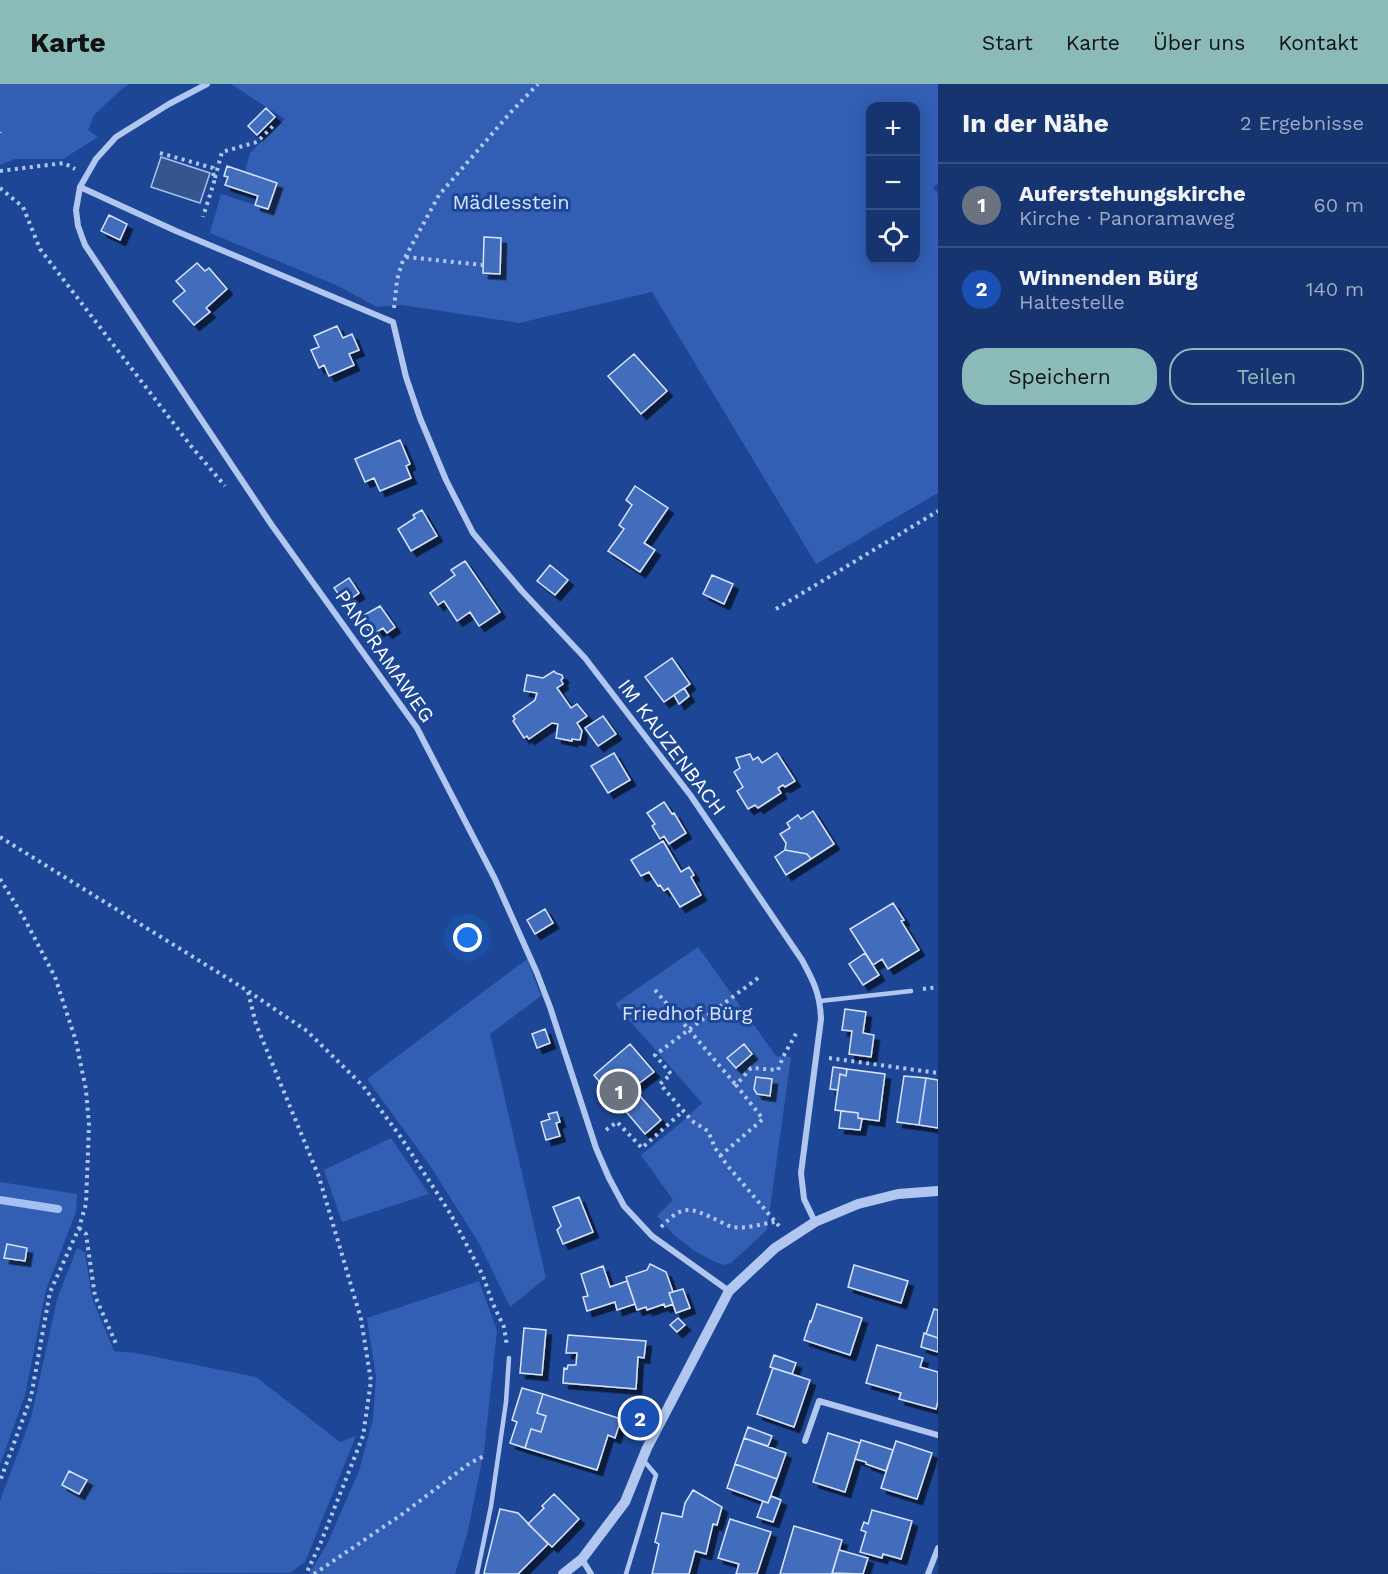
<!DOCTYPE html>
<html lang="de">
<head>
<meta charset="utf-8">
<style>
	body { margin:0; font-family:"Work Sans",sans-serif; background:#234078; color:#f1f3f6 }
	.controls { position:absolute; right:18px; top:18px; display:grid; overflow:hidden; border-radius:12px; box-shadow:0 3px 15px #0003 }
	.controls button { width:54px; height:54px; display:grid; place-items:center; padding:0; border:0; border-bottom:2px solid #355083; background:#163570; color:#f1f3f6; font:30px sans-serif }
	.you { position:absolute; left:468px; top:854px; width:21px; height:21px; margin:-15px; border:4px solid #fff; border-radius:50%; background:#1a73e8; box-shadow:0 0 0 9px #1a73e833 }
	.badge { display:grid; place-items:center; width:39px; height:39px; border-radius:50%; background:#8bbbb9; color:#fff; font-size:20px; font-weight:700 }
	.pin { position:absolute; translate:-50% -50%; border:3px solid #fff; box-shadow:0 2px 6px #0006 }
	.list { margin:0; padding:0; list-style:none }
	h2 { display:flex; justify-content:space-between; align-items:center; height:78px; margin:0; padding:0 24px; font-size:26px }
	h2 small { font-size:20px; font-weight:400; color:#9eabc3 }
	.list li { display:grid; grid-template-columns:39px 1fr auto; gap:18px; align-items:center; box-sizing:border-box; height:84px; padding:0 24px; border-top:2px solid #355083 }
	.list b { display:block; font-size:22px; white-space:nowrap }
	.list p { margin:0; font-size:20px; white-space:nowrap; color:#9eabc3 }
	.list em { font-size:20px; font-style:normal; color:#9eabc3 }
	.actions { display:flex; gap:12px; padding:18px 24px }
	.actions a { flex:1; padding:14px 0; border:2px solid #8bbbb9; border-radius:24px; text-align:center; font-size:21px; color:#8bbbb9 }
	.actions .main { background:#8bbbb9; color:#111 }
	.icon { flex:none; width:33px; height:33px; fill:none; stroke:currentColor; stroke-width:2; stroke-linecap:round; stroke-linejoin:round }
	.map { position:relative; flex:none; width:938px; height:1490px; overflow:hidden }
	header { display:flex; align-items:center; gap:36px; box-sizing:border-box; height:84px; padding:0 30px; background:#8bbbb9; color:#111 }
	header strong { font-size:28px }
	nav { display:flex; gap:33px; margin-inline-start:auto; font-size:21px }
	main { display:flex }
	aside { flex:1; background:#163570 }
	.map>svg:first-child { display:block }
</style>
</head>
<body>
<header>
<strong>Karte</strong>
<nav><a>Start</a><a>Karte</a><a>Über uns</a><a>Kontakt</a></nav>
</header>
<main>
<div class="map">
<svg width="938" height="1490" viewBox="0 0 938 1490">
	<defs>
		<filter id="shadow"><feDropShadow dx="5.5" dy="5.5" stdDeviation="0" flood-color="#0009"/></filter>
	</defs>
	<rect width="100%" height="100%" fill="#1d4796"/>
	<!-- green -->
	<path fill="#325fb4" fill-rule="evenodd" d="M0 0H129L122 5 94 31 88 46 98 53 63 75H15L0 81Z
		M231 0H938V100L933 103 938 110V409L816 480 652 208 519 239 402 221 377 223 338 202 210 149 221 110 268 125 277 99 245 88 250 69 285 35ZM870 22H916V176H870Z
		M698 863 776 972 791 973 767 1146 731 1179 723 1181 713 1177 693 1166 674 1151 657 1132 673 1116 641 1071 682 1038 702 1019 615 920Z
		M527 875 541 912 490 950 546 1194 510 1223 480 1161 431 1083 367 995Z
		M391 1054 429 1110 342 1138 324 1086Z
		M0 1098 77 1110 76 1128 46 1206 25 1311 0 1381Z
		M77 1164 85 1168 92 1214 114 1267 136 1269 256 1293 340 1358 356 1352 305 1478 290 1489 0 1490V1417L31 1334 57 1215Z
		M479 1197 497 1247 484 1367 467 1451 455 1490H309L327 1460 359 1387 373 1335 376 1293 367 1234Z"/>
	<!-- water -->
	<path fill="#36548e" stroke="#a5c1f1" stroke-width="1.5" d="M161 73 210 89 200 119 151 103Z"/>
	<g fill="none" stroke-linecap="round" stroke-linejoin="round">
		<!-- stream -->
		<path stroke="#a5c1f1" stroke-width="8" d="M0 1116 58 1125"/>
	</g>
	<!-- building -->
	<path fill="#426dbc" stroke="#d8e4fb" stroke-width="1.5" filter="url(#shadow)" d="M266 24 275 33 257 51 248 42Z
		M227 82 277 99 268 125 255 121 258 112 225 101 228 93 224 92Z
		M109 131 127 140 120 156 101 147Z
		M484 153 501 154 500 190 483 189Z
		M197 179 205 187 209 184 227 205 206 224 210 228 194 241 173 217 185 207 176 197Z
		M337 242 343 254 352 250 359 266 349 270 354 281 329 292 324 281 319 284 311 266 319 263 314 252Z
		M634 270 667 307 641 330 608 292Z
		M400 356 410 380 406 382 411 394 380 407 374 394 365 398 355 375Z
		M635 402 668 424 644 459 655 466 640 488 608 467 624 445 619 441 632 421 626 416Z
		M422 426 437 452 411 467 398 445 415 434 413 431Z
		M465 477 500 528 479 542 470 528 457 537 444 517 438 521 430 509 455 491 451 486Z
		M550 481 568 496 555 511 537 497Z
		M712 491 733 500 724 520 703 510Z
		M349 494 359 509 345 519 334 504Z
		M380 522 395 543 387 549 383 544 372 551 359 534Z
		M672 574 690 600 664 618 645 593Z
		M554 587 556 589 562 591 563 594 561 596 563 600 557 604 571 624 577 620 587 632 577 639 582 647 580 656 572 655V657L556 654 558 640 552 639 529 655 527 652 524 654 513 637 515 635 513 632 535 616 537 609 524 607 527 591 543 594Z
		M684 604 689 612 679 620 674 611Z
		M603 632 616 650 598 662 585 644Z
		M614 669 630 696 608 709 591 682Z
		M777 669 795 697 785 703 783 701 778 704 781 709 758 724 755 721 748 725 737 707 743 703 734 688 740 684 736 674 750 670 753 676 758 673 762 679Z
		M664 718 672 730 674 729 686 749 669 760 664 752 660 755 652 742 655 740 647 729Z
		M813 727 834 760 811 775 807 770 785 766 786 759 780 750 790 744 787 739 798 731 801 735Z
		M663 757 681 788 689 783 694 791 691 793 701 811 680 823 668 804 664 807 660 801 658 802 649 788 641 792 631 776Z
		M785 766 807 770 811 775 786 791 775 773Z
		M893 819 904 836 901 837 919 866 888 885 882 875 873 881 850 845Z
		M545 825 553 839 535 850 527 836Z
		M865 869 879 891 863 901 849 880Z
		M845 925 866 928 863 949 874 951 871 973 849 970 852 947 842 946Z
		M545 945 550 959 537 964 532 950Z
		M630 960 654 988 633 1004 661 1036 645 1050 611 1010 605 1016 600 1010 605 1005 594 991Z
		M744 960 752 970 736 984 727 974Z
		M833 983 847 985 846 992 840 990 838 1006 830 1005Z
		M847 985 885 990 879 1037 858 1034V1029L835 1026 840 990 846 992Z
		M904 992 926 994 919 1041 897 1038Z
		M756 993 772 995 770 1012 757 1010 754 1005Z
		M926 994 938 996V1044L919 1041Z
		M841 1027 858 1029V1034L862 1035 860 1046 839 1044Z
		M557 1028 560 1038 556 1039 560 1052 546 1056 541 1038 550 1035 548 1030Z
		M579 1113 593 1148 563 1160 557 1146 561 1142 553 1123Z
		M7 1160 27 1164 25 1177 4 1174Z
		M650 1180 666 1188 673 1208 669 1209 673 1220 665 1223 664 1220 647 1226 646 1223 637 1226 626 1193 647 1186Z
		M854 1181 908 1197 901 1219 848 1203Z
		M603 1182 610 1203 627 1197 635 1220 617 1226 615 1218 587 1227 583 1213 588 1212 581 1190Z
		M683 1205 690 1224 676 1229 669 1209Z
		M817 1220 862 1234 850 1271 804 1256 810 1237 811 1238Z
		M934 1225 938 1226V1254L926 1250Z
		M678 1234 685 1241 677 1248 670 1241Z
		M524 1244 546 1246 542 1291 520 1289Z
		M924 1249 938 1254V1268L921 1263Z
		M568 1251 646 1257 644 1274 638 1273 636 1305 563 1299 564 1284 567 1285 568 1281H576L577 1269H566Z
		M877 1261 923 1274 920 1283 938 1288V1317L936 1325 899 1315 901 1309 866 1299Z
		M774 1271 796 1279 792 1290 770 1283Z
		M773 1284 810 1296 794 1343 757 1330Z
		M522 1304 543 1310 537 1329 546 1332 541 1348 531 1345 525 1364 510 1359 517 1338 512 1336Z
		M543 1310 621 1335 615 1354 608 1351 597 1386 525 1364 531 1345 541 1348 546 1332 537 1329Z
		M748 1343 772 1352 768 1362 744 1354Z
		M828 1349 860 1359 845 1408 813 1398Z
		M744 1354 786 1369 777 1395 735 1380Z
		M861 1356 893 1366 886 1387 866 1380V1378L855 1375Z
		M896 1357 932 1369 917 1415 881 1404Z
		M735 1380 777 1395 768 1419 727 1404Z
		M69 1387 87 1396 79 1410 62 1401Z
		M693 1406 722 1423 717 1441 713 1440 706 1470 695 1467 689 1490H652L659 1460 655 1458 662 1429 682 1433 685 1419Z
		M554 1410 579 1435 552 1463 528 1440 544 1424 542 1422Z
		M771 1412 781 1416 773 1438 757 1433 763 1417 768 1419Z
		M500 1425 518 1429 548 1460 518 1490H486L484 1489Z
		M872 1426 912 1437 901 1475 883 1470 882 1474 860 1468 866 1448 861 1446 864 1438 868 1440Z
		M730 1435 771 1448 757 1490H736L739 1480 718 1474Z
		M794 1442 842 1456 832 1490H780Z
		M839 1466 868 1474 863 1490 832 1489Z"/>
	<g fill="none" stroke-linecap="round" stroke-linejoin="round">
		<!-- path -->
		<path stroke="#b1c7ef" stroke-width="4" stroke-dasharray="3 4.5" stroke-linecap="butt" d="M0 48V49
			M160 69 213 84 214 98 203 133
			M0 87 64 79 75 85
			M215 94 222 68 257 58 274 41
			M0 104 23 123 40 165 191 362 225 402
			M406 173 483 181
			M394 224 397 196 402 179 439 111 511 28 538 0
			M776 525 938 427
			M0 753 248 907 307 947 363 1002 400 1052 450 1129 483 1192 493 1220 504 1243 507 1262
			M0 795 23 832 55 893 76 957 86 1006 89 1041 86 1120 79 1144 50 1208 31 1313 0 1397
			M758 894 655 971 671 990 660 1000 692 1037 708 1047 715 1064 727 1081 779 1142
			M923 905 938 903
			M655 906 736 1001
			M248 908 256 940 319 1093 361 1235 371 1297 363 1352 321 1458 306 1490
			M829 974 938 989
			M606 1046 617 1038 642 1064 683 1027
			M720 1072 763 1035 736 1001 751 984 778 986 783 973 798 946
			M661 1143C684 1119 691 1124 719 1137 723 1139 728 1142 732 1143 746 1145 761 1140 775 1138
			M79 1144 86 1150 95 1212 117 1262
			M314 1490 401 1431 470 1379 486 1371"/>
		<!-- service -->
		<path stroke="#b1c7ef" stroke-width="4.5" d="M820 917 911 907
			M477 1490 491 1422 506 1318 509 1274
			M626 1490 656 1391 644 1377"/>
		<!-- minor -->
		<path stroke="#b1c7ef" stroke-width="6" d="M207 0 169 20 116 53 96 75 80 103 76 126 78 142 85 161 271 440 417 644 495 795 537 889 550 923 596 1064 609 1094 624 1122 652 1152 729 1207
			M80 103 176 147 393 238 406 293 420 334 446 396 473 449 522 507 585 574 691 712 802 876C814 898 820 910 821 935L801 1089 804 1115 815 1138
			M805 1357 819 1317 938 1351
			M582 1475 591 1490
			M928 1490 938 1464"/>
		<!-- tertiary -->
		<path stroke="#b1c7ef" stroke-width="10" d="M563 1490 582 1475 625 1418 647 1364 729 1207 775 1164 815 1138 858 1120 898 1110 938 1107"/>
	</g>
	<g text-anchor="middle" dominant-baseline="central" stroke-width="6" stroke-linejoin="round" paint-order="stroke">
		<!-- park labels -->
		<g font-size="20" fill="#d8e4fb" stroke="#1d4796">
			<text x="511" y="118">Mädlesstein</text>
			<text x="687" y="929">Friedhof Bürg</text>
		</g>
		<!-- street labels -->
		<g font-size="20" fill="#fff" stroke="#1d4796">
			<text transform="translate(385 572) rotate(55)">PANORAMAWEG</text>
			<text transform="translate(672 663) rotate(53)">IM KAUZENBACH</text>
		</g>
	</g>
</svg>
<div class="controls">
<button>+</button>
<button>−</button>
<button><svg class="icon" aria-label="locate" viewBox="0 0 24 24"><circle cx="12" cy="12" r="6"/><path d="M12 2v4M12 18v4M2 12h4M18 12h4"/></svg></button>
</div>
<div class="you"></div>
<div class="pin badge" style="left:619px;top:1007px;background:#6b7280">1</div>
<div class="pin badge" style="left:640px;top:1334px;background:#1a4fb4">2</div>
</div>
<aside>
<h2>In der Nähe<small>2 Ergebnisse</small></h2>
<ul class="list">
<li><span class="badge" style="background:#6b7280">1</span><div><b>Auferstehungskirche</b><p>Kirche · Panoramaweg</p></div><em>60 m</em></li>
<li><span class="badge" style="background:#1a4fb4">2</span><div><b>Winnenden Bürg</b><p>Haltestelle</p></div><em>140 m</em></li>
</ul>
<div class="actions"><a class="main">Speichern</a><a>Teilen</a></div>
</aside>
</main>
</body>
</html>
